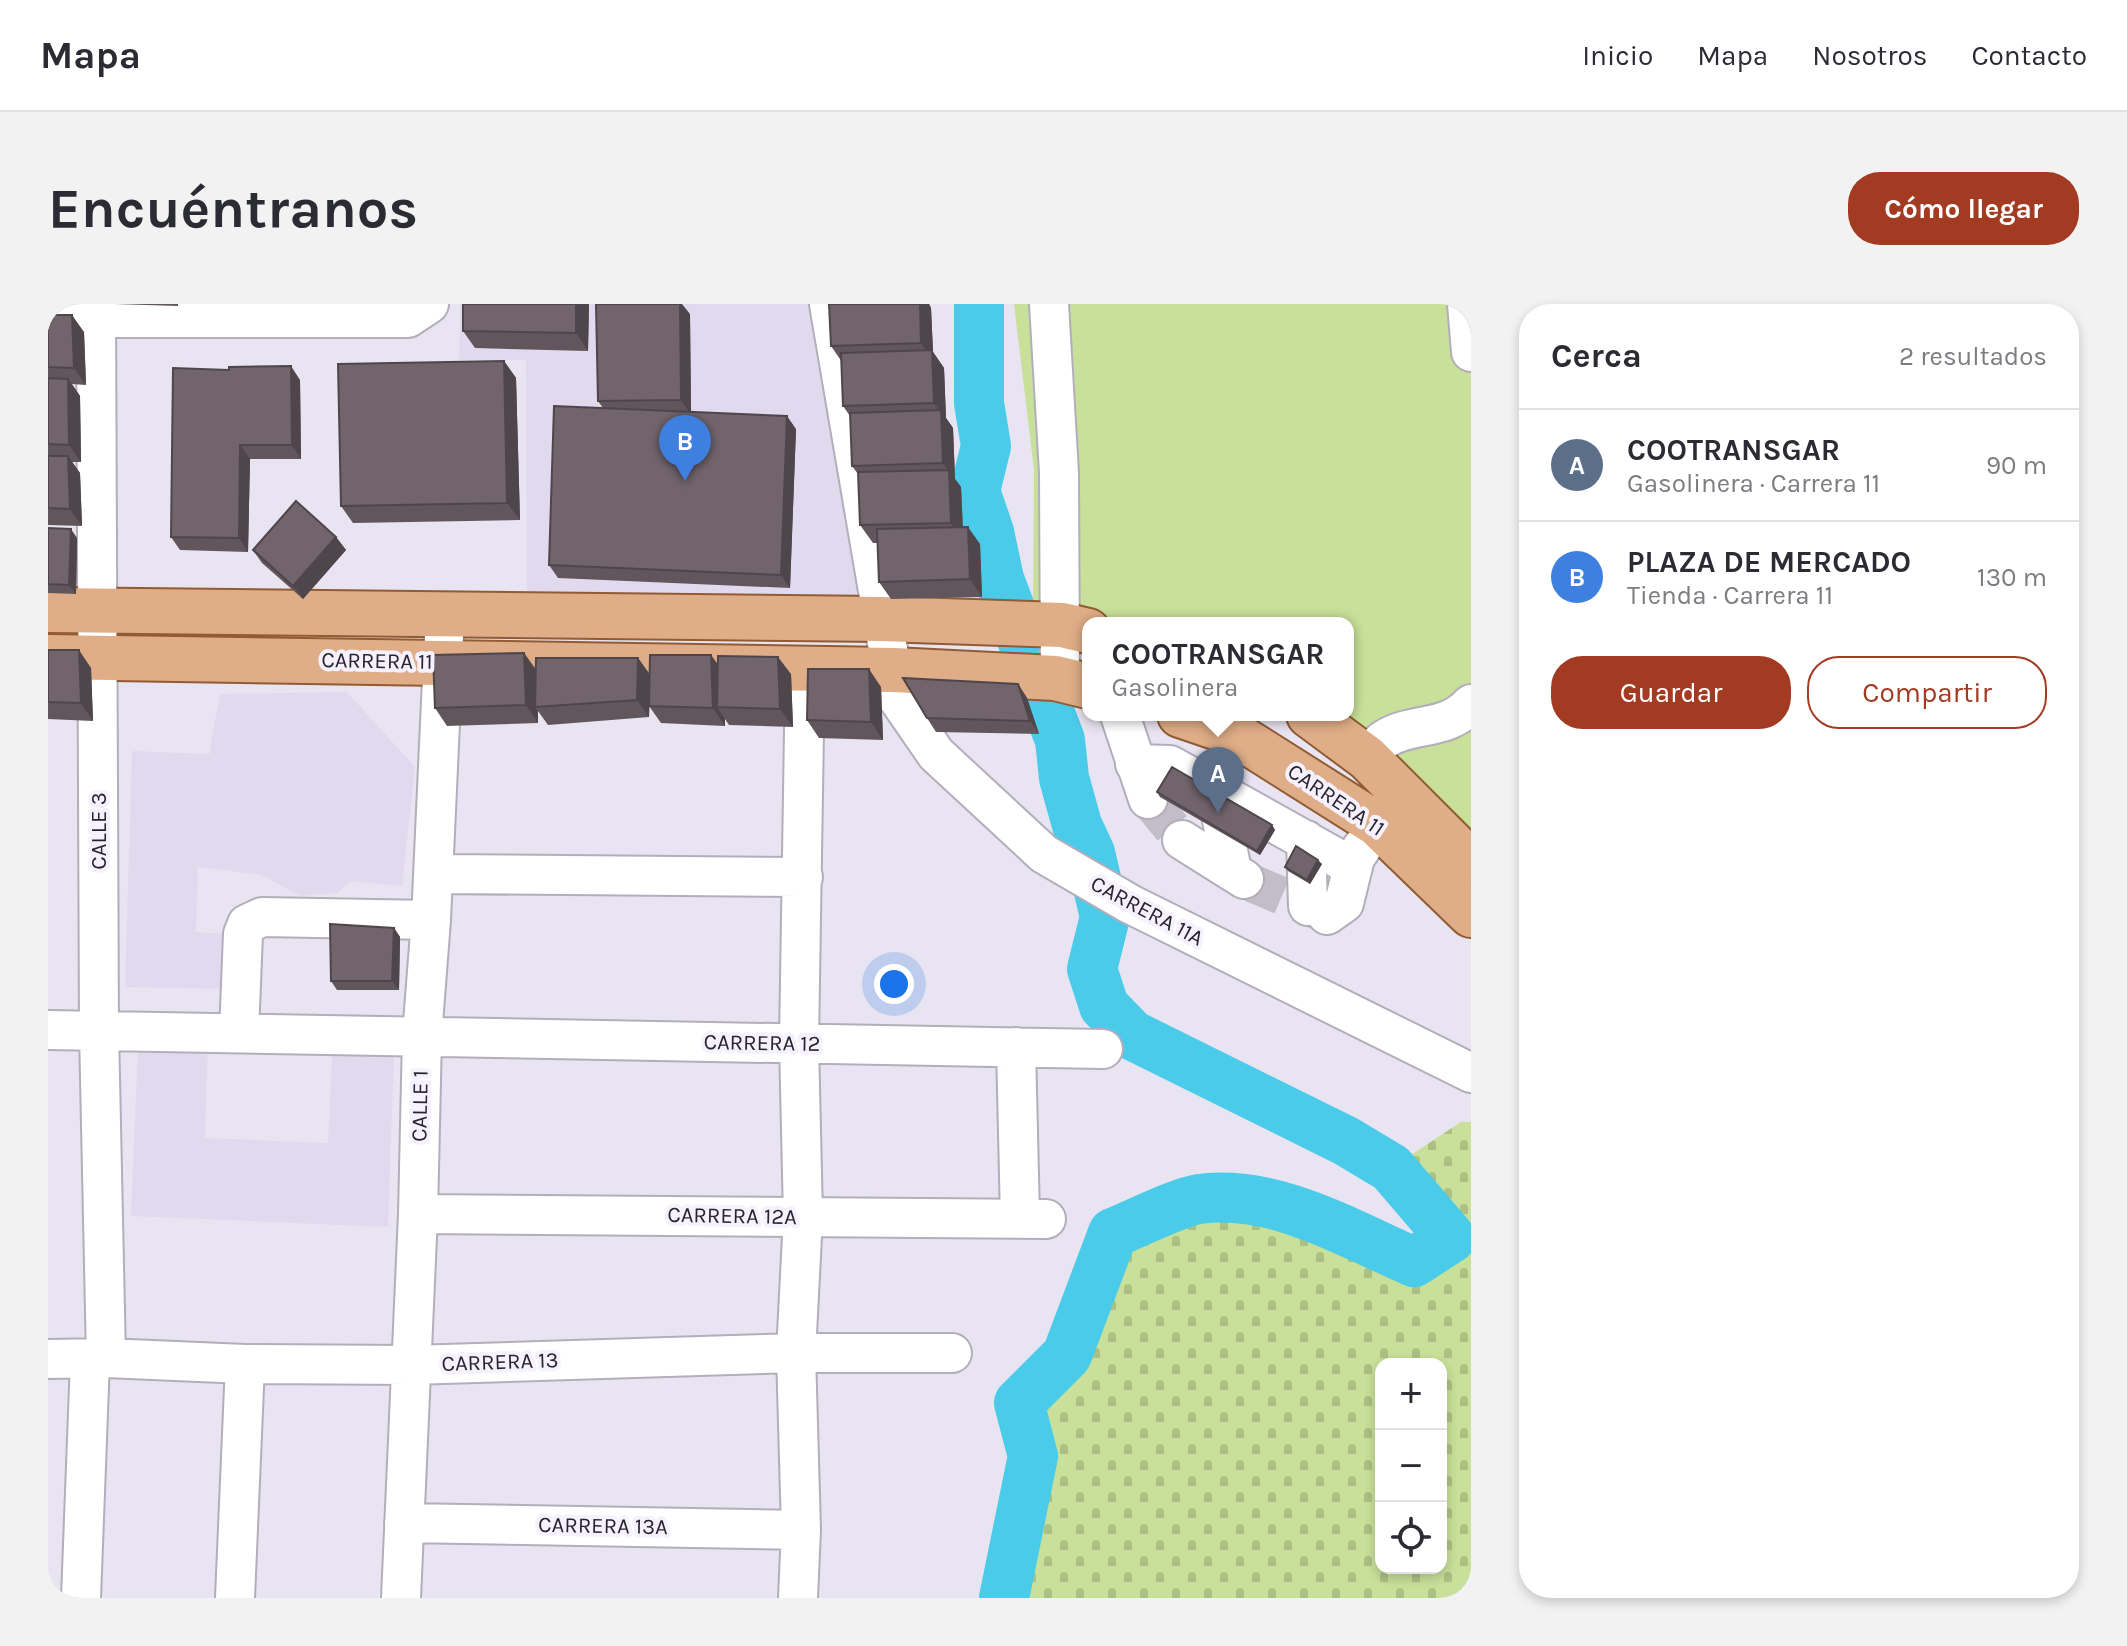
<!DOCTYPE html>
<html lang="es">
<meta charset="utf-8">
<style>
:root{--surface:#fff;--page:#f2f2f3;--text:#2b2b33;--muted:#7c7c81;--line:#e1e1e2;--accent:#a33a22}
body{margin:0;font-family:Karla,sans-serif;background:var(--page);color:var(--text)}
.controls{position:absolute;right:24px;bottom:24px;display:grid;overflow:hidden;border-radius:16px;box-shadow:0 4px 12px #0003}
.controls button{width:72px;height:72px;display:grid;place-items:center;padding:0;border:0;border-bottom:2px solid var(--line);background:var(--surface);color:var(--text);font:40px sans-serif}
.you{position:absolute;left:846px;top:680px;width:28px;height:28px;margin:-20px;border:6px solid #fff;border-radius:50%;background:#1a73e8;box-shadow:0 0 0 12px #1a73e833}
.badge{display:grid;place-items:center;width:52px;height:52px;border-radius:50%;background:var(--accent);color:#fff;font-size:26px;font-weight:700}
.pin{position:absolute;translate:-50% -66px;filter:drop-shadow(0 2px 4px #0008)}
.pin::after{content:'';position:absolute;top:42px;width:28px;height:24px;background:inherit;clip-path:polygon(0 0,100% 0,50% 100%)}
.popup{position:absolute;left:1034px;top:313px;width:272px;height:104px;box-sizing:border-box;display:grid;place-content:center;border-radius:16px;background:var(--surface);filter:drop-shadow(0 2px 6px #0005);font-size:26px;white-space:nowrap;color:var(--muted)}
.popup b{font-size:30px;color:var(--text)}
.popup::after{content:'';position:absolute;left:50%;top:100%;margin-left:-16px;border:16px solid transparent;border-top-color:var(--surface)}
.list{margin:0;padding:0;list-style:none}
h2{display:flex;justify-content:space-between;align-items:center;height:104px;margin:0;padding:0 32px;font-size:34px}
h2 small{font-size:26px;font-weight:400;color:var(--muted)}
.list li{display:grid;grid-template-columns:52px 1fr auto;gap:24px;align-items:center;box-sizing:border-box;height:112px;padding:0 32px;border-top:2px solid var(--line)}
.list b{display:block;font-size:30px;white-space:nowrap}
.list p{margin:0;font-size:26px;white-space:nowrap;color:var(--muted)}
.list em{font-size:26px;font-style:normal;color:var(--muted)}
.actions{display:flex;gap:16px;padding:24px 32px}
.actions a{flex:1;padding:18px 0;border:2px solid var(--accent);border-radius:32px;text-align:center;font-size:28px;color:var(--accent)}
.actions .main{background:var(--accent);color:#fff}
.icon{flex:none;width:44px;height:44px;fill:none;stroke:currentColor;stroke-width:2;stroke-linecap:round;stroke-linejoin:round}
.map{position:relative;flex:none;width:1423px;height:1294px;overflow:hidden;border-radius:32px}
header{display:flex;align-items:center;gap:48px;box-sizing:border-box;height:112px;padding:0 40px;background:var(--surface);border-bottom:2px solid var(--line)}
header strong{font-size:38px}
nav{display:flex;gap:44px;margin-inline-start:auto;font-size:28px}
.intro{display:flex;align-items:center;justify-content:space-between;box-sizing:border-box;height:192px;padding:0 48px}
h1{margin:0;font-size:56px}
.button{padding:20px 36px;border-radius:32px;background:var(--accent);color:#fff;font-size:28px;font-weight:700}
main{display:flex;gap:48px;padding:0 48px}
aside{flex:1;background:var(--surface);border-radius:32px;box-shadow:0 4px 12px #0003}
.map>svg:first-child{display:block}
.built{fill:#e1daef}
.grass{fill:#c8e099}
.cemetery{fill:url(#cemetery-stones);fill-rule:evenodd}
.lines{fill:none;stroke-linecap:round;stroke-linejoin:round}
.river{stroke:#49cbe9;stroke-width:50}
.minor-tunnel{stroke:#c2bec9;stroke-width:38;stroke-dasharray:38 19;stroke-linecap:butt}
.minor-casing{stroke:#b2aeba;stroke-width:42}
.major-casing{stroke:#915b33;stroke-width:48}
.minor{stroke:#fff;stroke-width:38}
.major{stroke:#dfad87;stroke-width:44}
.wall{fill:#61565c}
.shaded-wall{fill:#4f464b}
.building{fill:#71646b;stroke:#4f464b;stroke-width:2}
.labels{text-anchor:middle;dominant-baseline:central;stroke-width:8;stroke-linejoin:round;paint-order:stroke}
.street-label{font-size:22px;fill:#28262b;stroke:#f5f1fe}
</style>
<header>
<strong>Mapa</strong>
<nav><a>Inicio</a><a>Mapa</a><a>Nosotros</a><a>Contacto</a></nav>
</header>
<div class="intro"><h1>Encuéntranos</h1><a class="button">Cómo llegar</a></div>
<main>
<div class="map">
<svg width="1423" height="1294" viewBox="0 0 1423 1294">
<defs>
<pattern id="cemetery-stones" width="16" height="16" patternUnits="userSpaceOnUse" patternTransform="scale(2)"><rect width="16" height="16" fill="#c8e099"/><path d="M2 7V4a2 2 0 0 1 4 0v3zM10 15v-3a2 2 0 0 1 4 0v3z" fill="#acc084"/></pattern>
</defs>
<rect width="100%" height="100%" fill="#e8e4f1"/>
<path class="built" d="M412,0h358l43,302 -334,-4 -1,-242h-67z
M299,388l68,75 -13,119 -52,-5 -12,12 -38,3 -39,-21 -63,-8 -2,65 32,2 4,55 -107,-2 7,-236 77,3 11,-60z
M90,739l70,3 -3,92 123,5 4,-90 62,2 -6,172 -257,-11z"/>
<path class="grass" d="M966,0h445l12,6v552l-163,-147h40v-92h-260l-55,-13 1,-140z"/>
<path class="cemetery" d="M1413,818h10v476h-467l29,-142 -14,-53 48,-48 46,-122c22,-9 66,-31 86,-34 77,-10 147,35 215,63l36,-24 -59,-70zM1333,1060h60v204h-60z"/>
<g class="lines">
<path class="river" d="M931,0v99l7,43 -11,45 14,41 10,47 61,161 4,38 13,47 13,28 15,64 -13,52 12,37 28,29 214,106 45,27 60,70 -37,24c-67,-29 -139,-73 -215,-63 -20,3 -64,25 -86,34l-46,122 -48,48 14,53 -29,142"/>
<path class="minor-tunnel" d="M1100,495l34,41
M1199,577l80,34"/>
<defs>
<path id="minor" d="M48,0l3,727 7,327
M781,0l67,392 40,58 108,100 86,50 341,169
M1001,0l10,169 1,205
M1419,0l4,48
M0,14h360l21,-14
M1072,411l28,84
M1319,454c5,-6 11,-15 18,-19 29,-18 61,-7 86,-35
M1087,460l35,1 183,102
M1168,486l16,81
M1134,536l62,39
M1258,536l2,66
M385,570l370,3
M1279,611l17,-12 11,-45 8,-12
M0,726l1055,19
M191,729l4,-99 4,-10 15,-7 169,3
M968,743l4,171
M370,910l628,5
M0,1055l58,-1 139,6 166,1 385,-12h156
M356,1219l397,7
M33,1294l9,-238
M187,1294l10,-234
M353,1294l17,-384 4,-178 9,-116 14,-306
M750,1294l3,-68 -5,-177 7,-136 -4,-174 6,-375"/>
<path id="major" d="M0,306l834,9 180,6 26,6
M0,353l845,13 162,8 33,8
M1132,411l53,18 144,91 94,91
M1261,411l58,43 104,104"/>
</defs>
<use href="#minor" class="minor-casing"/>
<use href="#major" class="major-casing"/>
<use href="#minor" class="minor"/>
<use href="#major" class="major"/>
</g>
<path class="wall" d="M66,0h64v2z
M541,0l-1,47 -113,-3 -12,-17z
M781,0h100l2,4 2,44 11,16 2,50 7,10 2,51 6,8 2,40 17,17 2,53 -91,2 -12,-17 -1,-39h-5l-13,-18 -2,-51 -6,-8 -2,-50 -7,-10 -1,-44 -11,-16z
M642,10l1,98 105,17 -6,159 -232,-10 -9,-13 54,-157 -5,-7z
M0,11l36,17 2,53 -14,-1 8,12 1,66h-9l8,11 2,53 -34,-1z
M456,57l12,17 4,142 -167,3 -12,-17z
M181,66l71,10 1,79h-51l-2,93 -68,-2 -9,-13z
M0,224l29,10 -1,56 -28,-1z
M288,233l10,13 -43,49 -41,-36 -9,-13z
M0,346l43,18 2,53 -45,-2z
M476,349l12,17 102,-12 12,17 68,-11 73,10 2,53 -64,-2 -4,-6v7l-64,-3 -12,-17v11l-101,8 -10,-14v12l-91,3 -12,-18z
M970,380l9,14 12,36 -103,-2 -9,-14z
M833,383l2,53 -64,-2 -12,-18z
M1109,488l115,33 3,5 -15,25 -100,-58z
M1274,560l-12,20 -22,-13 -3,-4z
M346,624l6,9 -1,53h-62l-6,-9z"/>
<path class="shaded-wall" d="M528,0h13l-1,47 -12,-18z
M632,0h2l8,10 1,100 -10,-14z
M872,0h9l2,4 2,44 11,16 2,50 7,10 2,51 6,8 2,53 -12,-17 -2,-51 -6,-9 -2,-50 -7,-10 -2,-44 -11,-16z
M24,11l12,17 2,53 -12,-17z
M456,57l12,17 4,142 -13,-17z
M243,62l9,14 1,79 -9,-14z
M20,75l12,17 1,66 -12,-17z
M739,112l9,13 -6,159 -9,-13z
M192,141l10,14 -2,93 -9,-14z
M20,152l12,17 2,53 -12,-17z
M920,223l12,17 2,53 -12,-18z
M23,225l6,9 -1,56 -7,-9z
M288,233l10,13 -43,49 -10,-13z
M31,346l12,18 2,53 -12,-18z
M476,349l12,17 -1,37 3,4v12l-12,-18z
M663,351l13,18 -7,34 8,12v7l-12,-18z
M730,353l13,17 2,53 -13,-18z
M590,354l13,18 -2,41 -12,-17z
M821,365l12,18 2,53 -12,-18z
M970,380l9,14 12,36 -9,-13z
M1224,521l3,5 -15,25 -3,-4z
M1270,556l4,4 -12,20 -3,-4z
M346,624l6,9 -1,53 -7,-9z"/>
<path class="building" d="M415,0h113v29l-113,-2z
M548,0h84l1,96 -83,1z
M781,0h91l1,39 -90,3z
M0,11h24l2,53 -26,-1z
M884,46l2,53 -91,3 -2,-53z
M456,57l3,142 -166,3 -3,-142z
M243,62l1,79h-52l-1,93 -68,-1 2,-169 56,2v-3z
M0,74l20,1 1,66 -21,-1z
M506,102l233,10 -6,159 -232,-10z
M893,106l2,53 -91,3 -2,-53z
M0,152h20l2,53 -22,-1z
M901,166l2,53 -91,2 -2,-53z
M248,197l40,36 -43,49 -40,-36z
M920,223l2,52 -91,3 -2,-53z
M0,224l23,1 -2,56 -21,-1z
M0,346h31l2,53 -33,-1z
M476,349l2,52 -91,3 -2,-53z
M602,351h61l2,53 -64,-2z
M670,352l60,1 2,52 -63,-2z
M488,354h102l-1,42 -102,7z
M760,365h61l2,53 -64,-2z
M855,374l115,6 12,37 -103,-3z
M1124,463l100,58 -15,26 -100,-59z
M1248,542l22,14 -11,20 -22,-13z
M282,620l64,4 -2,53h-61z"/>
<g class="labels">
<g class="street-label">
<text transform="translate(329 357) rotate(1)">CARRERA 11</text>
<text transform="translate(1288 496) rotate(34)">CARRERA 11</text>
<text transform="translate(51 527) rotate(-90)">CALLE 3</text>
<text transform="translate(1099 607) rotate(28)">CARRERA 11A</text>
<text transform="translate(714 739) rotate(1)">CARRERA 12</text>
<text transform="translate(372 802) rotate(-89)">CALLE 1</text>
<text transform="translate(684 912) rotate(1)">CARRERA 12A</text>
<text transform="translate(452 1058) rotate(-2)">CARRERA 13</text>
<text transform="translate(555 1222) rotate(1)">CARRERA 13A</text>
</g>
</g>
</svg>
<div class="controls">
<button>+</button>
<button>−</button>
<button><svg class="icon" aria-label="locate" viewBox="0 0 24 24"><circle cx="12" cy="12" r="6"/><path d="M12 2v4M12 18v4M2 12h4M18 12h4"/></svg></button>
</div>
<div class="you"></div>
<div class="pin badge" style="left:1170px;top:509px;background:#5c6f8a">A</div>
<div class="popup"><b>COOTRANSGAR</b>Gasolinera</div>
<div class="pin badge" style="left:637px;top:177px;background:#3f7fe0">B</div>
</div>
<aside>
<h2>Cerca<small>2 resultados</small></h2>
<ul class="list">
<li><span class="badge" style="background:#5c6f8a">A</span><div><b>COOTRANSGAR</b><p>Gasolinera · Carrera 11</p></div><em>90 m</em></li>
<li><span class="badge" style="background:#3f7fe0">B</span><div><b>PLAZA DE MERCADO</b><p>Tienda · Carrera 11</p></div><em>130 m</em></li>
</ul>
<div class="actions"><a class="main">Guardar</a><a>Compartir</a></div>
</aside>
</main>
